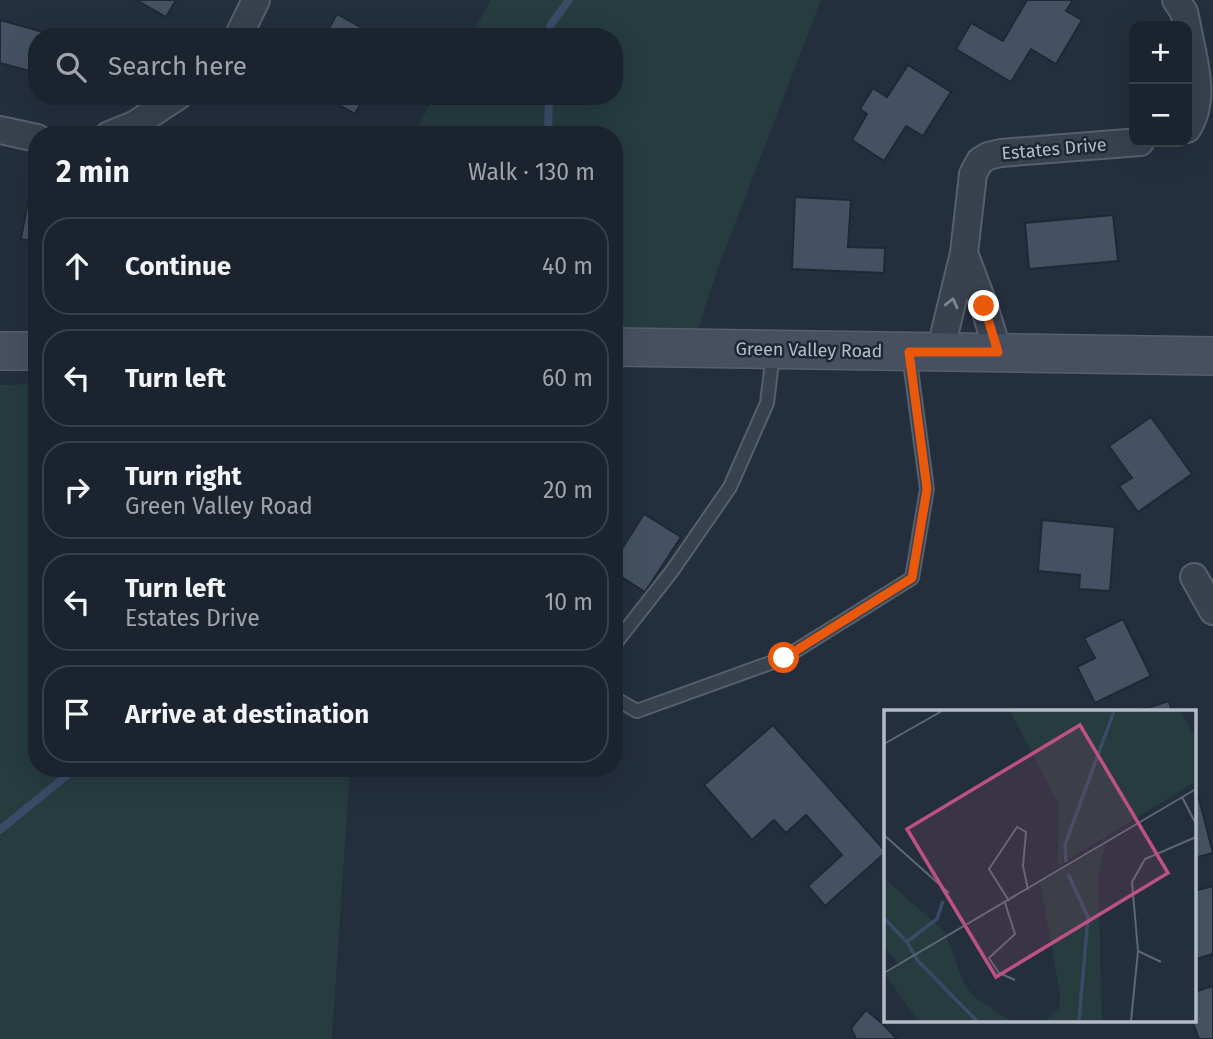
<!DOCTYPE html>
<meta charset="utf-8">
<style>
:root{--surface:#1b232e;--page:#282f3a;--text:#f1f3f6;--muted:#a0a4aa;--line:#39404a}
body{margin:0;font-family:"Fira Sans",sans-serif;background:var(--page);color:var(--text)}
.controls{position:absolute;right:21px;top:21px;display:grid;overflow:hidden;border-radius:14px;box-shadow:0 7px 28px #0002}
.controls button{width:63px;height:63px;display:grid;place-items:center;padding:0;border:0;border-bottom:2px solid var(--line);background:var(--surface);color:var(--text);font:35px sans-serif}
.stop{position:absolute;width:21px;height:21px;margin:-16px;border:5px solid #ea580c;border-radius:50%;background:#fff}
.stop.end{background:#ea580c;border-color:#fff;box-shadow:0 2px 7px #0008}
.list{margin:0;padding:0;list-style:none}
h2{display:flex;justify-content:space-between;align-items:center;height:91px;margin:0;padding:0 28px;font-size:30px}
h2 small{font-size:23px;font-weight:400;color:var(--muted)}
.list li{display:grid;grid-template-columns:46px 1fr auto;gap:21px;align-items:center;box-sizing:border-box;height:98px;margin:0 14px 14px;padding:0 14px;border:2px solid var(--line);border-radius:28px}
.list b{display:block;font-size:26px;white-space:nowrap}
.list p{margin:0;font-size:23px;white-space:nowrap;color:var(--muted)}
.list em{font-size:23px;font-style:normal;color:var(--muted)}
.icon{flex:none;width:38px;height:38px;fill:none;stroke:currentColor;stroke-width:2;stroke-linecap:round;stroke-linejoin:round}
.map{position:relative;flex:none;width:1213px;height:1039px;overflow:hidden}
.search{position:absolute;background:var(--surface);box-shadow:0 7px 28px #0002;left:28px;top:28px;width:595px;height:77px;display:flex;align-items:center;gap:18px;box-sizing:border-box;padding:0 24px;border-radius:28px;color:var(--muted);font-size:26px}
.panel{position:absolute;background:var(--surface);box-shadow:0 7px 28px #0002;left:28px;top:126px;width:595px;height:651px;border-radius:28px}
.map>svg:first-child{display:block}
.green{fill:#263c3f}
.lines{fill:none;stroke-linecap:round;stroke-linejoin:round}
.stream{stroke:#394c67;stroke-width:8}
.building{fill:#455162;stroke:#1f2835;stroke-width:2}
.lane-casing{stroke:#565f6c;stroke-width:16}
.street-casing{stroke:#565f6c;stroke-width:30}
.secondary-casing{stroke:#565f6c;stroke-width:40}
.lane{stroke:#38414e;stroke-width:12}
.street{stroke:#38414e;stroke-width:26}
.secondary{stroke:#465061;stroke-width:37}
.oneway{stroke:#7c8592}
.route{stroke:#ea580c;stroke-width:9}
.labels{text-anchor:middle;dominant-baseline:central;stroke-width:5;stroke-linejoin:round;paint-order:stroke}
.street-label{font-size:18px;fill:#b4bcc9;stroke:#1d2633}
.inset-river{fill:none;stroke:#394c67;stroke-width:3.5}
.inset-road{fill:none;stroke:#5e6776;stroke-width:2}
.view{fill:#bd5182;fill-opacity:0.15;stroke:#bd5182;stroke-width:3.5}
.inset-edge{fill:none;stroke:#b4bcc9;stroke-width:3.5}
</style>
<div class="map">
<svg width="1213" height="1039" viewBox="0 0 1213 1039">
<rect width="100%" height="100%" fill="#242f3e"/>
<path class="green" d="M491,0h330l-103,268 -26,80h-78v-213h-201l22,-39h179v-59h-144z
M37,384v384h313l-18,271h-332v-654z"/>
<g class="lines">
<path class="stream" d="M550,37v-11l19,-26
M548,135l1,-39
M0,830l76,-62"/>
</g>
<path class="building" d="M136,0h40l-10,17z
M1027,0h46l-7,11 16,9 -26,44 -25,-15 -20,33 -55,-33 15,-26 32,18z
M337,14l41,23h-54z
M0,20l61,17h-24v36l-37,-10z
M908,65l43,27 -28,44 -17,-10 -22,35 -32,-21 15,-26 -7,-5 13,-21 14,9z
M324,96h41l-10,18z
M795,197l56,3 -3,47 37,1 -1,25 -92,-4z
M28,201l9,1v40l-16,-3z
M1113,215l5,46 -89,8 -4,-46z
M1151,417l41,57 -54,38 -19,-26 13,-8 -23,-32z
M644,514l37,23 -36,55 -31,-20v-11z
M1042,520l73,7 -5,64 -31,-2 1,-14 -42,-4z
M1123,619l28,57 -56,27 -18,-36 18,-9 -11,-20z
M1169,701l3,11h-38z
M773,725l113,127 -61,54 -17,-20 34,-31 -36,-40 -20,18 -12,-13 -22,20 -48,-55z
M1199,799l14,54 -19,5v-58z
M1213,886v68l-17,5 -2,-68z
M1213,986v53h-14l-7,-19 2,-28z
M866,1010l17,14 14,15h-41l-5,-11z"/>
<g class="lines">
<defs>
<path id="lane" d="M614,645l58,-74 58,-84 37,-84 6,-49
M614,698l23,13 147,-53 128,-80 15,-89 -18,-135"/>
<path id="street" d="M1176,0l8,12 3,14
M1187,26c6,33 20,73 0,103
M238,37l18,-37
M0,130l37,8
M109,135l25,-10 44,-29
M964,253l20,53 14,46
M940,352l24,-99 9,-79 7,-13 8,-5 13,-3 139,-11
M1194,577l19,34"/>
<path id="secondary" d="M614,347l599,9
M0,351h37"/>
</defs>
<use href="#lane" class="lane-casing"/>
<use href="#street" class="street-casing"/>
<use href="#secondary" class="secondary-casing"/>
<use href="#lane" class="lane"/>
<use href="#street" class="street"/>
<use href="#secondary" class="secondary"/>
</g>
<defs><path id="oneway-chevron" d="M-2-3.5L2.5 0L-2 3.5" fill="none" stroke-width="1.6" stroke-linecap="round" stroke-linejoin="round" transform="scale(1.75)"/></defs>
<use class="oneway" href="#oneway-chevron" transform="translate(952 303) rotate(-76)"/>
<g class="lines">
<path class="route" d="M784,658l128,-80 15,-89 -18,-137h89l-14,-46"/>
</g>
<g class="labels">
<g class="street-label">
<text transform="translate(1054 149) rotate(-5)">Estates Drive</text>
<text transform="translate(809 350) rotate(1)">Green Valley Road</text>
</g>
</g>
<g transform="translate(884 710)">
<rect width="312" height="312" fill="#242f3e"/>
<path d="M126,1h170l15,26v45l-137,84v-63zM222,134l-8,33 4,144h-57l14,-13 1,-14 -20,-111zM0,168l61,54 19,52 11,14 36,23h-92l-34,-46 14,-11 -15,-17z" fill="#263c3f"/>
<path class="inset-river" d="M182,152l-1,-17 49,-134M184,164l20,43 -9,104M0,208l23,24 11,19 59,60M24,231l29,-22 6,-18"/>
<path class="inset-road" d="M0,34l58,-33M298,87l14,27M0,125l65,58M125,191l-20,-32 28,-42 9,5 -3,34 5,24M121,193l10,31 -26,24 10,15 16,7M254,241l23,11M0,263l312,-184M247,311l7,-70 -6,-69 13,-23 51,-22"/>
<path class="view" d="M196,15l88,148 -172,104 -89,-148z"/>
<rect width="312" height="312" class="inset-edge"/>
</g>
</svg>
<div class="controls">
<button>+</button>
<button>−</button>
</div>
<div class="stop" style="left:784px;top:658px"></div>
<div class="stop end" style="left:984px;top:306px"></div>
<div class="search"><svg class="icon" aria-label="search" viewBox="0 0 24 24"><circle cx="10" cy="10" r="6"/><path d="M15 15l6 6"/></svg>Search here</div>
<section class="panel">
<h2>2 min<small>Walk · 130 m</small></h2>
<ul class="list">
<li><svg class="icon" aria-label="ahead" viewBox="0 0 24 24"><path d="M12 20V5M6 11l6-6 6 6"/></svg><div><b>Continue</b></div><em>40 m</em></li>
<li><svg class="icon" aria-label="left" viewBox="0 0 24 24"><path d="M17 20v-9H6M10 6l-5 5 5 5"/></svg><div><b>Turn left</b></div><em>60 m</em></li>
<li><svg class="icon" aria-label="right" viewBox="0 0 24 24"><path d="M7 20v-9h11M14 6l5 5-5 5"/></svg><div><b>Turn right</b><p>Green Valley Road</p></div><em>20 m</em></li>
<li><svg class="icon" aria-label="left" viewBox="0 0 24 24"><path d="M17 20v-9H6M10 6l-5 5 5 5"/></svg><div><b>Turn left</b><p>Estates Drive</p></div><em>10 m</em></li>
<li><svg class="icon" aria-label="arrive" viewBox="0 0 24 24"><path d="M6 21V4h12l-3 4 3 4H6"/></svg><div><b>Arrive at destination</b></div></li>
</ul>
</section>
</div>
